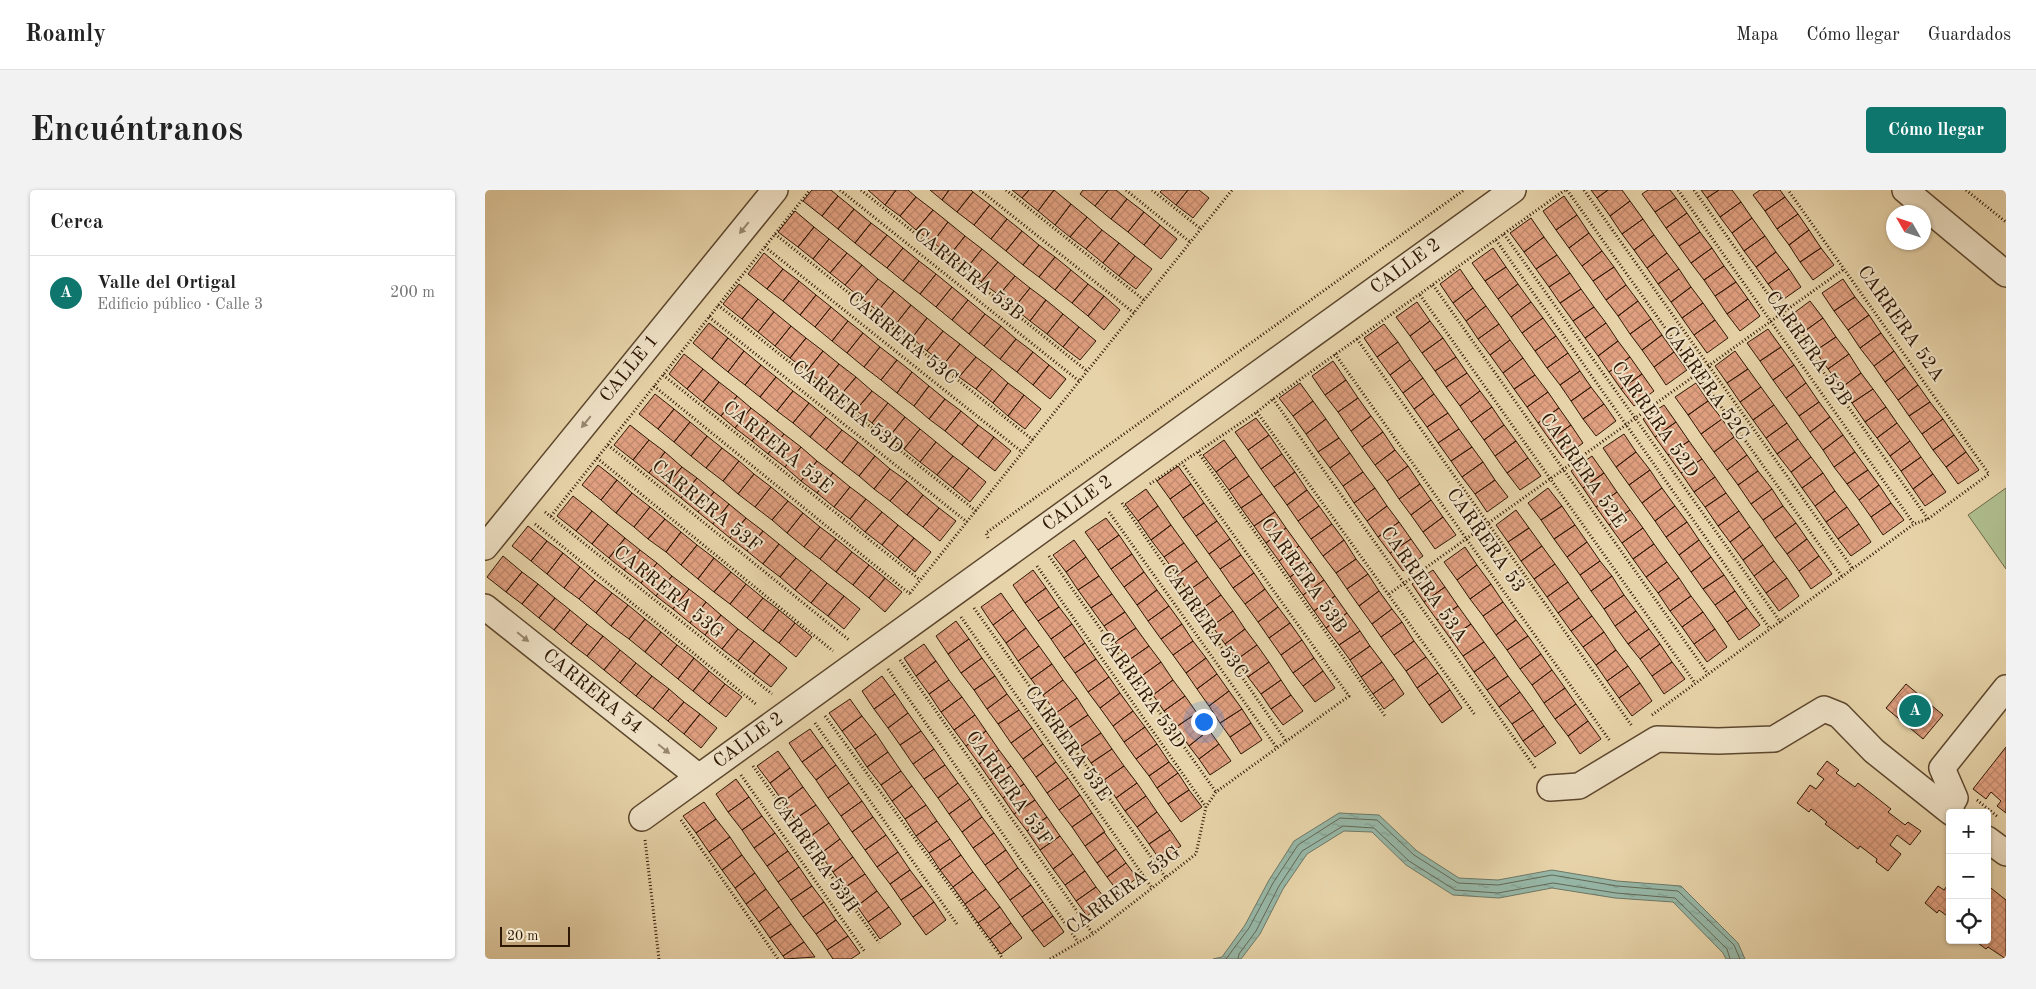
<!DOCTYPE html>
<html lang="es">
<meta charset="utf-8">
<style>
:root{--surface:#fff;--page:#f2f2f2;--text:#222;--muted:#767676;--line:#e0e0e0;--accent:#0f766e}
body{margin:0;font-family:"Old Standard TT",serif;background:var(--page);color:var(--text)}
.controls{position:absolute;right:15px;bottom:15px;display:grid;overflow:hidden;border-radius:5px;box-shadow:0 1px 4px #0004}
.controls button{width:45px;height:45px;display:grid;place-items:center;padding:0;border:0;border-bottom:1px solid var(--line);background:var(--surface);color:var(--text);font:25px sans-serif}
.compass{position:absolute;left:1401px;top:15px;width:45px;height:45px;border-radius:50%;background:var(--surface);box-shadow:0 1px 4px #0004;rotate:309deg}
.scale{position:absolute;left:15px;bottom:12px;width:70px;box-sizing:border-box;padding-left:5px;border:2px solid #2e1704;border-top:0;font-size:14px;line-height:18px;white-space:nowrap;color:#2e1704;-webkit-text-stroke:4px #efe2c7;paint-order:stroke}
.you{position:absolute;left:718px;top:531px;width:18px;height:18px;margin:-12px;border:4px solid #fff;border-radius:50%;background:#1a73e8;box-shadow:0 0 0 8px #1a73e833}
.badge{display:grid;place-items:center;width:32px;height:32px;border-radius:50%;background:var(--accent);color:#fff;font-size:16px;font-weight:700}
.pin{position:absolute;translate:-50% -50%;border:2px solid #fff;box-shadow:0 1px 5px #0006}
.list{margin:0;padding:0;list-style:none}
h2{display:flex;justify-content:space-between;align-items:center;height:65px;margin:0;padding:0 20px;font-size:21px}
h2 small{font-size:16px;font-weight:400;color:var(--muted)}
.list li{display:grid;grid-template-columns:32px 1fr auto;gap:15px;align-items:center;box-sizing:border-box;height:75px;padding:0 20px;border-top:1px solid var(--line)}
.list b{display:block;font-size:19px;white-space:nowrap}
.list p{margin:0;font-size:16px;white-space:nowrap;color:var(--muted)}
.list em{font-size:16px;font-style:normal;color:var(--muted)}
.icon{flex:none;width:28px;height:28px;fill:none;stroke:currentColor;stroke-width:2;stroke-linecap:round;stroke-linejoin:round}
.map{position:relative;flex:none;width:1521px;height:769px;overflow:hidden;border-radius:5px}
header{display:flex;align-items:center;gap:30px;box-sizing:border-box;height:70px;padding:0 25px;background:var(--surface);border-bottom:1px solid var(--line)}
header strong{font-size:24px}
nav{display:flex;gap:28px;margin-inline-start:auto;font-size:18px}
.intro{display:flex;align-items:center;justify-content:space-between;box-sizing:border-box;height:120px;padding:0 30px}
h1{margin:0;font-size:35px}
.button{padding:12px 22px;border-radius:5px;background:var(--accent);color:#fff;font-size:18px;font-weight:700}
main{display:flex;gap:30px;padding:0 30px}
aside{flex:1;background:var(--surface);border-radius:5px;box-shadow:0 1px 4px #0004}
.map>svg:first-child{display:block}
.grass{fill:#afbe8e;stroke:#6e6a49}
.water{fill:url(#water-ripples);stroke:#6d7866}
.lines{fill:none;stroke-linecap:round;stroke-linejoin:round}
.shore{stroke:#626856;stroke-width:1}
.building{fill:url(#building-cross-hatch);stroke:#2e1704}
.street-casing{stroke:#5c462d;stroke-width:28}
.path{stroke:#2e1704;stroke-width:3;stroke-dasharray:1 2.5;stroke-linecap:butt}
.street{stroke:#efe2c7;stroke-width:25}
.oneway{fill:#98876f}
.labels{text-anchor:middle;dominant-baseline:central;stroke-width:4;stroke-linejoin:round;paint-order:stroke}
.street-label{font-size:19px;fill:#2e1704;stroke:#efe2c7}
</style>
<header>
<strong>Roamly</strong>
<nav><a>Mapa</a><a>Cómo llegar</a><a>Guardados</a></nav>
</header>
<div class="intro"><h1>Encuéntranos</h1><a class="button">Cómo llegar</a></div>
<main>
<aside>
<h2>Cerca<small></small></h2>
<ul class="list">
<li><span class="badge">A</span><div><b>Valle del Ortigal</b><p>Edificio público · Calle 3</p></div><em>200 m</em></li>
</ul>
</aside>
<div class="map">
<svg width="1521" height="769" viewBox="0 0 1521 769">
<defs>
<pattern id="water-ripples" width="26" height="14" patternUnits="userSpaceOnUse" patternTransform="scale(1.25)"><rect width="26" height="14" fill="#97b8a8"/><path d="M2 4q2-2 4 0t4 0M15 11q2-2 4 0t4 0" fill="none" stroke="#829d8f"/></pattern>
<pattern id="building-cross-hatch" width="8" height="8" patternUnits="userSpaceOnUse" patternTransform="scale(1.25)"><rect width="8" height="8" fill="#e1a080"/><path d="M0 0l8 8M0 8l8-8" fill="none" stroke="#c1896d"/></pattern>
</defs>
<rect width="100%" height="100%" fill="#e7d3a9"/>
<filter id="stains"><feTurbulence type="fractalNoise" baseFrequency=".004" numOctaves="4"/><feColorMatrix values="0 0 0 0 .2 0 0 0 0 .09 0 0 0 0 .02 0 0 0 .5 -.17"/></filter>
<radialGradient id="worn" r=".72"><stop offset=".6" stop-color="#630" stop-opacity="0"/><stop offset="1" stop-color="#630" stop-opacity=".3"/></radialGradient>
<path class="grass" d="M1521,298v81l-38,-54z"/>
<path class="water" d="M854,623l40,2 38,36 42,27 39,2 54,-10 65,11 64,5 57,57 7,16h-19l-3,-6 -50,-51 -58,-4 -63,-10 -53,10 -46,-3 -47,-30 -34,-33 -28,-1 -37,23 -24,35 -23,45 -19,25h-28l9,-2 23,-32 24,-45 25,-39z"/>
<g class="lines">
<path class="shore" d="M741,769l23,-31 24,-45 25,-38 42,-27 37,2 37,35 44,28 40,2 54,-10 65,11 61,5 56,54 6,14
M753,769l1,-5 17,-23 23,-45 23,-35 41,-25 31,2 35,33 46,29 43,3 55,-10 63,10 59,5 52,51 3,10"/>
</g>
<path class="building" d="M327,0h19l7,6 -16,20 -19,-15z
M383,0h28l-11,15z
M411,0h12l8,7 -16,19 -15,-11z
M445,0h19l-7,10z
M464,0h22l2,2 -16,20 -15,-12z
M527,0h17l-7,8z
M544,0h25l-16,21 -16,-13z
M569,0l17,14 -16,21 -17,-14z
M598,0h25l-13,16 -15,-12z
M623,0h8l11,9 -16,20 -16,-13z
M677,0h26l-12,15 -16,-13z
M703,0h11l10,8 -16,20 -17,-13z
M1106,0h17l-11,8z
M1123,0h14l8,11 -20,15 -13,-18z
M1163,0h22l6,8 -21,14 -13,-18z
M1216,0h18l-12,8z
M1234,0h13l9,12 -21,15 -13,-19z
M1275,0h20l5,7 -20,14 -12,-16z
M488,2l17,13 -16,20 -17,-13z
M353,6l16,13 -16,20 -16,-13z
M1079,6l13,19 -21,15 -13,-19z
M431,7l17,13 -17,20 -16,-14z
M1300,7l13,17 -21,15 -12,-18z
M1191,8l11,15 -21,15 -11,-16z
M642,9l17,13 -16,20 -17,-13z
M1145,11l13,18 -21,15 -12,-18z
M1256,12l11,16 -20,15 -12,-16z
M586,14l16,13 -17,20 -15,-12z
M505,15l17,14 -16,20 -17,-14z
M369,19l17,14 -16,20 -17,-14z
M448,20l15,12 -15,20 -17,-12z
M310,21l19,16 -16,20 -20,-15z
M659,22l16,13 -16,20 -16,-13z
M1202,23l13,19 -21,14 -13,-18z
M1313,24l11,16 -20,15 -12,-16z
M1092,25l12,18 -20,15 -13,-18z
M602,27l15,13 -16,19 -16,-12z
M1046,28l13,19 -20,15 -14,-19z
M1267,28l13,18 -21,15 -12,-18z
M522,29l15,12 -16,20 -15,-12z
M1158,29l11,16 -20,15 -12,-16z
M463,32l17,14 -16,20 -16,-14z
M386,33l16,12 -17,20 -15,-12z
M675,35l17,14 -16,20 -17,-14z
M329,37l15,12 -16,20 -15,-12z
M617,40l17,13 -16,20 -17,-14z
M1324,40l12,18 -21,14 -11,-17z
M537,41l17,14 -16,20 -17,-14z
M1215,42l12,16 -21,15 -12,-17z
M1104,43l13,18 -20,15 -13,-18z
M402,45l16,13 -16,20 -17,-13z
M1169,45l13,18 -20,15 -13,-18z
M480,46l17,13 -16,20 -17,-13z
M1280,46l11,16 -20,15 -12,-16z
M1059,47l13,18 -21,14 -12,-17z
M344,49l18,14 -17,20 -17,-14z
M634,53l16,13 -16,20 -16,-13z
M554,55l16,12 -16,20 -16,-12z
M418,58l16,13 -16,20 -16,-13z
M1008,58l13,19 -21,14 -13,-18z
M1227,58l12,18 -20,14 -13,-17z
M1336,58l13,17 -21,15 -13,-18z
M497,59l16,13 -17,20 -15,-13z
M1117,61l12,16 -21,14 -11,-15z
M1291,62l13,17 -21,15 -12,-17z
M279,63l19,16 -16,20 -19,-15z
M362,63l15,12 -17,20 -15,-12z
M1182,63l12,16 -21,15 -11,-16z
M1072,65l13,18 -21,14 -13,-18z
M650,66l17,13 -16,20 -17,-13z
M570,67l16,13 -16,20 -16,-13z
M434,71l17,13 -16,20 -17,-13z
M513,72l17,14 -16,19 -18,-13z
M377,75l16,14 -16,20 -17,-14z
M1239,76l12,16 -21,14 -11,-16z
M1021,77l12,17 -20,15 -13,-18z
M1129,77l12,18 -20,15 -13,-19z
M298,79l16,12 -16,20 -16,-12z
M975,79l13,19 -20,15 -13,-19z
M1194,79l12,18 -20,15 -13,-18z
M1304,79l12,18 -20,14 -13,-17z
M586,80l17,14 -16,19 -17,-13z
M1085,83l11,16 -21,14 -11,-16z
M451,84l16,13 -16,20 -16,-13z
M530,86l15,12 -16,20 -15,-13z
M393,89l16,12 -16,20 -16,-12z
M1358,89l12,18 -21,14 -12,-18z
M314,91l17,14 -16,20 -17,-14z
M1251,92l12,17 -21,15 -12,-18z
M254,94l19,15 -16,20 -19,-15z
M603,94l16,12 -16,20 -16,-13z
M1033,94l13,18 -20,15 -13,-18z
M1141,95l12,16 -20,15 -12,-16z
M467,97l16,13 -16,20 -16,-13z
M1206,97l12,16 -21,15 -11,-16z
M545,98l16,12 -16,21 -16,-13z
M988,98l13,18 -20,15 -13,-18z
M1096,99l13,18 -21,14 -13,-18z
M409,101l17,14 -16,20 -17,-14z
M331,105l15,12 -16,20 -15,-12z
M619,106l16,14 -16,20 -16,-14z
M1370,107l14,18 -21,15 -14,-19z
M273,109l16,13 -16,20 -16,-13z
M1263,109l12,17 -20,15 -13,-17z
M483,110l17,14 -16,20 -17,-14z
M561,110l17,14 -16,20 -17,-13z
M1153,111l13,18 -21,15 -12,-18z
M1325,111l13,17 -21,15 -12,-17z
M932,112l13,19 -20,15 -14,-19z
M1046,112l12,16 -21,15 -11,-16z
M1218,113l12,17 -21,15 -12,-17z
M426,115l16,13 -15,20 -17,-13z
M1001,116l13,18 -21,15 -12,-18z
M346,117l17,14 -16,20 -17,-14z
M1109,117l12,16 -21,15 -12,-17z
M289,122l17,14 -16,20 -17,-14z
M500,124l16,12 -17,20 -15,-12z
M578,124l16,13 -16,20 -16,-13z
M1384,125l12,18 -21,15 -12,-18z
M442,128l16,13 -16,20 -15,-13z
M1058,128l13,18 -21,15 -13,-18z
M1338,128l13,19 -21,14 -13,-18z
M1166,129l11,16 -20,15 -12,-16z
M1230,130l13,18 -21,15 -13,-18z
M363,131l15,12 -16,20 -15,-12z
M945,131l13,17 -21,15 -12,-17z
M224,133l19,15 -16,21 -19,-16z
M1121,133l12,18 -20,15 -13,-18z
M899,134l14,18 -21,15 -13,-19z
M1014,134l11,16 -20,15 -12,-16z
M306,136l15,12 -16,20 -15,-12z
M516,136l15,13 -16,20 -16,-13z
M594,137l17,14 -16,19 -17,-13z
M1283,139l13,18 -21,14 -13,-18z
M458,141l17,13 -16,20 -17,-13z
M378,143l17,14 -16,20 -17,-14z
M1396,143l13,18 -20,15 -14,-18z
M1177,145l12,17 -20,15 -12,-17z
M1071,146l12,17 -21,15 -12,-17z
M1351,147l13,17 -21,15 -13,-18z
M243,148l16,13 -16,21 -16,-13z
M321,148l17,13 -16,20 -17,-13z
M958,148l13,19 -21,14 -13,-18z
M531,149l17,13 -16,20 -17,-13z
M1025,150l13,18 -20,15 -13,-18z
M1133,151l12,16 -21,15 -11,-16z
M913,152l12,18 -20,15 -13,-18z
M475,154l16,13 -17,20 -15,-13z
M395,157l17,13 -16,20 -17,-13z
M1296,157l13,18 -21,15 -13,-19z
M259,161l17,14 -16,20 -17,-13z
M338,161l16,13 -16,20 -16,-13z
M1250,161l13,18 -21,14 -12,-17z
M1409,161l11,16 -20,15 -11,-16z
M548,162l16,13 -16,20 -16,-13z
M1189,162l13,18 -21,15 -12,-18z
M1083,163l12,18 -20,14 -13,-17z
M199,164l19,15 -16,20 -18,-15z
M1364,164l12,19 -20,15 -13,-19z
M491,167l16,12 -16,20 -17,-12z
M971,167l11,16 -21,14 -11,-16z
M1145,167l12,17 -21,15 -12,-17z
M1038,168l12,17 -21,14 -11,-16z
M412,170l15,12 -15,21 -16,-13z
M925,170l13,18 -20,15 -13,-18z
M848,171l13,19 -21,15 -13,-19z
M354,174l17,13 -17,20 -16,-13z
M276,175l15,12 -16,20 -15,-12z
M564,175l17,14 -16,20 -17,-14z
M1309,175l12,18 -20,15 -13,-18z
M1420,177l13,18 -20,15 -13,-18z
M218,179l16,13 -16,20 -16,-13z
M507,179l16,14 -15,20 -17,-14z
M1263,179l13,18 -21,15 -13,-19z
M1095,181l11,16 -20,14 -11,-16z
M427,182l17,14 -15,20 -17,-13z
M982,183l13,18 -20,15 -14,-19z
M1376,183l12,16 -21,14 -11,-15z
M1157,184l12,17 -20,15 -13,-17z
M1050,185l13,17 -21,15 -13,-18z
M291,187l17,14 -16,20 -17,-14z
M371,187l16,14 -16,19 -17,-13z
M938,188l11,16 -20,15 -11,-16z
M861,190l12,18 -20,14 -13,-17z
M234,192l18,14 -16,20 -18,-14z
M523,193l16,12 -16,21 -15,-13z
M815,193l13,18 -20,15 -14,-18z
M1211,193l12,18 -20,14 -13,-18z
M1321,193l13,19 -20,14 -13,-18z
M1433,195l12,17 -21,14 -11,-16z
M444,196l16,13 -16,20 -15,-13z
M1106,197l13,17 -21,15 -12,-18z
M1276,197l13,18 -21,15 -13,-18z
M1388,199l13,18 -21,15 -13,-19z
M308,201l16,12 -16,20 -16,-12z
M387,201l16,12 -16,20 -16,-13z
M995,201l12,16 -21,15 -11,-16z
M1063,202l11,16 -21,15 -11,-16z
M170,204l19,15 -16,20 -19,-15z
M949,204l14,19 -21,14 -13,-18z
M539,205l17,14 -16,20 -17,-13z
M252,206l14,12 -16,20 -14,-12z
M873,208l13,18 -20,15 -13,-19z
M460,209l16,12 -16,20 -16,-12z
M828,211l13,18 -20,15 -13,-18z
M1223,211l14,18 -21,15 -13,-19z
M1334,212l11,15 -20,15 -11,-16z
M1445,212l13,17 -21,15 -13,-18z
M324,213l17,14 -16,20 -17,-14z
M403,213l17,14 -16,20 -17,-14z
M1119,214l12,17 -20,15 -13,-17z
M1179,215l12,17 -21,15 -12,-18z
M1289,215l13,18 -21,15 -13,-18z
M1007,217l12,18 -20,15 -13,-18z
M1401,217l11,16 -20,15 -12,-16z
M266,218l17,13 -16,20 -17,-13z
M1074,218l12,17 -21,15 -12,-17z
M189,219l16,13 -16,20 -16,-13z
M476,221l17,14 -16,20 -17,-14z
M963,223l11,16 -21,14 -11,-16z
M886,226l12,16 -21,15 -11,-16z
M341,227l16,13 -16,20 -16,-13z
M420,227l15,12 -16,20 -15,-12z
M1345,227l13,18 -20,15 -13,-18z
M771,228l13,17 -21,15 -13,-18z
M841,229l13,19 -21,14 -12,-18z
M1237,229l12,18 -20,15 -13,-18z
M1458,229l11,16 -21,15 -11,-16z
M283,231l16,13 -16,20 -16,-13z
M205,232l17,14 -16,20 -17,-14z
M1191,232l13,19 -21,14 -13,-18z
M1302,233l11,16 -21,15 -11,-16z
M1412,233l13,18 -20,15 -13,-18z
M145,235l19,15 -16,20 -19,-15z
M493,235l16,12 -16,21 -16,-13z
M1019,235l12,16 -21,15 -11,-16z
M1086,235l12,18 -20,15 -13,-18z
M435,239l16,13 -16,20 -16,-13z
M974,239l13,18 -21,14 -13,-18z
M357,240l16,12 -16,21 -16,-13z
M898,242l12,18 -20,15 -13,-18z
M299,244l17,13 -16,20 -17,-13z
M1139,244l12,18 -20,15 -13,-19z
M784,245l13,19 -21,15 -13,-19z
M1358,245l12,17 -21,15 -11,-17z
M1469,245l12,17 -20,15 -13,-17z
M222,246l15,12 -16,20 -15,-12z
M509,247l17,14 -16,20 -17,-13z
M1249,247l13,18 -20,15 -13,-18z
M854,248l11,15 -20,15 -12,-16z
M1313,249l13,18 -20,15 -14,-18z
M164,250l16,12 -16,21 -16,-13z
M739,250l12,17 -20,15 -13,-17z
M1031,251l12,17 -21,15 -12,-17z
M1204,251l13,18 -21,14 -13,-18z
M1425,251l11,16 -20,14 -11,-15z
M373,252l17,14 -16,20 -17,-13z
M451,252l17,14 -16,19 -17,-13z
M316,257l16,14 -16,20 -16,-14z
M987,257l11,15 -21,15 -11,-16z
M237,258l17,13 -16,20 -17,-13z
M910,260l13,16 -21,15 -12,-16z
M180,262l17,15 -16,19 -17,-13z
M1151,262l14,18 -21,15 -13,-18z
M1370,262l13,18 -21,14 -13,-17z
M1481,262l13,18 -21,14 -12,-17z
M865,263l13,19 -20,14 -13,-18z
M797,264l13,18 -21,15 -13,-18z
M1262,265l11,16 -20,14 -11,-15z
M390,266l15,13 -16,20 -15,-13z
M468,266l16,12 -16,20 -16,-13z
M1107,266l12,17 -21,15 -12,-17z
M751,267l13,19 -20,14 -13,-18z
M1326,267l12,16 -21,15 -11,-16z
M1436,267l12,17 -20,15 -12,-18z
M1043,268l13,18 -21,14 -13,-17z
M1217,269l13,18 -21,15 -13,-19z
M254,271l15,13 -16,20 -15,-13z
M332,271l16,12 -16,20 -16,-12z
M998,272l12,18 -20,14 -13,-17z
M113,275l19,15 -16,20 -19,-15z
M693,276l13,18 -21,15 -13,-18z
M923,276l12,18 -21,15 -12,-18z
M197,277l15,11 -16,20 -15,-12z
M484,278l17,14 -16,20 -17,-14z
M405,279l17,12 -17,20 -16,-12z
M1165,280l12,18 -20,15 -13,-18z
M1383,280l11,15 -20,15 -12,-16z
M1273,281l14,18 -21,15 -13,-19z
M810,282l12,18 -20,15 -13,-18z
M878,282l12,16 -21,15 -11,-17z
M348,283l17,14 -16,20 -17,-14z
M1119,283l13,19 -21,15 -13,-19z
M1338,283l12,18 -20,15 -13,-18z
M269,284l17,13 -16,20 -17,-13z
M1448,284l13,18 -21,14 -12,-17z
M764,286l13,18 -21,14 -12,-18z
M1230,287l11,16 -21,14 -11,-15z
M212,288l17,14 -16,20 -17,-14z
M132,290l15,13 -16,20 -15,-13z
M1010,290l13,17 -21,15 -12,-18z
M422,291l16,14 -16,20 -17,-14z
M706,294l13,19 -21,15 -13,-19z
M935,294l11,16 -20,15 -12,-16z
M1394,295l12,18 -20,14 -12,-17z
M286,297l17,14 -16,19 -17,-13z
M365,297l16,12 -16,20 -16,-12z
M890,298l12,18 -20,15 -13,-18z
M1063,298l14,18 -21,14 -13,-17z
M1177,298l13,18 -20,15 -13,-18z
M661,299l12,17 -20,15 -13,-17z
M1287,299l11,17 -20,14 -12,-16z
M822,300l12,16 -21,15 -11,-16z
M1350,301l12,16 -21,15 -11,-16z
M229,302l15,12 -16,20 -15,-12z
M1132,302l13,18 -21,15 -13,-18z
M147,303l18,14 -16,20 -18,-14z
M1241,303l13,18 -21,15 -13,-19z
M777,304l13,18 -21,14 -13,-18z
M438,305l16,13 -16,19 -16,-12z
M88,306l19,15 -16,20 -19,-15z
M381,309l16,13 -17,20 -15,-13z
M946,310l12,17 -20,15 -12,-17z
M303,311l15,12 -16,20 -15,-13z
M719,313l13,18 -21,15 -13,-18z
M1406,313l13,17 -21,15 -12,-18z
M244,314l17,14 -16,20 -17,-14z
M673,316l13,19 -20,15 -13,-19z
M834,316l13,18 -21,15 -13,-18z
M902,316l12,16 -21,15 -11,-16z
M1077,316l13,19 -21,14 -13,-19z
M1190,316l12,16 -21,15 -11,-16z
M1298,316l13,17 -21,15 -12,-18z
M165,317l15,12 -17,20 -14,-12z
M1362,317l12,17 -21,15 -12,-17z
M454,318l17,13 -16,20 -17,-14z
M1031,320l13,18 -21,14 -12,-17z
M1145,320l13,18 -21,15 -13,-18z
M107,321l16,13 -16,20 -16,-13z
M1254,321l11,16 -20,15 -12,-16z
M397,322l16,13 -16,20 -17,-13z
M790,322l11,16 -20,15 -12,-17z
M318,323l17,14 -16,20 -17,-14z
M958,327l13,18 -21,14 -12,-17z
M261,328l17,13 -16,20 -17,-13z
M621,328l13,17 -21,15 -13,-18z
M180,329l16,13 -15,20 -18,-13z
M732,331l13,18 -21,15 -13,-18z
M914,332l12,17 -21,14 -12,-16z
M1202,332l12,18 -20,15 -13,-18z
M1311,333l11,16 -20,15 -12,-16z
M123,334l17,14 -16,20 -17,-14z
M847,334l12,16 -21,16 -12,-17z
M1374,334l12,18 -20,14 -13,-17z
M413,335l16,13 -16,20 -16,-13z
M686,335l13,18 -20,14 -13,-17z
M1090,335l12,17 -20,15 -13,-18z
M43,336l19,15 -16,20 -19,-15z
M335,337l16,12 -16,20 -16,-12z
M1265,337l13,18 -20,15 -13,-18z
M801,338l13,18 -20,15 -13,-18z
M1044,338l13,18 -21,15 -13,-19z
M1158,338l11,16 -21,15 -11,-16z
M278,341l16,13 -16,20 -16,-13z
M196,342l16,13 -16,20 -15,-13z
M634,345l13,19 -21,15 -13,-19z
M140,348l15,12 -16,20 -15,-12z
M429,348l17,14 -16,20 -17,-14z
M351,349l16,13 -16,20 -16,-13z
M745,349l11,16 -21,14 -11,-15z
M926,349l12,17 -20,15 -13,-18z
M1322,349l12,17 -20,15 -12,-17z
M589,350l12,17 -20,15 -13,-17z
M859,350l12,19 -20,14 -13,-17z
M1214,350l12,17 -20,15 -12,-17z
M62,351l16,12 -16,21 -16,-13z
M1102,352l13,19 -20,14 -13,-18z
M699,353l13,18 -20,14 -13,-18z
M294,354l17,14 -16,19 -17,-13z
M1169,354l13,18 -21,15 -13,-18z
M212,355l17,13 -16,21 -17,-14z
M1278,355l11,16 -20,15 -11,-16z
M814,356l12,16 -21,15 -11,-16z
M1057,356l13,18 -21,15 -13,-18z
M980,357l12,18 -20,15 -13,-18z
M155,360l17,13 -16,20 -17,-13z
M367,362l17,13 -16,20 -17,-13z
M78,363l17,14 -16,21 -17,-14z
M647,364l12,18 -20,15 -13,-18z
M756,365l13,18 -21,15 -13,-19z
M18,366l19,16 -16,20 -19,-15z
M1334,366l13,18 -21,15 -12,-18z
M601,367l13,19 -21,14 -12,-18z
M1226,367l13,18 -21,14 -12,-17z
M229,368l17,14 -17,20 -16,-13z
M311,368l15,12 -16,20 -15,-13z
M871,369l12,15 -21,15 -11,-16z
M712,371l11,16 -20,14 -11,-16z
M1115,371l12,15 -21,15 -11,-16z
M1289,371l13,17 -21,15 -12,-17z
M826,372l13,18 -21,15 -13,-18z
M1182,372l12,16 -21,15 -12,-16z
M172,373l15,13 -16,20 -15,-13z
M1070,374l13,18 -21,15 -13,-18z
M384,375l16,13 -16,20 -16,-13z
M992,375l14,19 -21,15 -13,-19z
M95,377l15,13 -16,19 -15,-11z
M326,380l16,13 -16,20 -16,-13z
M548,380l13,18 -21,15 -12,-18z
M948,380l12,17 -21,15 -12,-18z
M37,382l16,12 -16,20 -16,-12z
M246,382l15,12 -16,20 -16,-12z
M659,382l13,18 -20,15 -13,-18z
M769,383l11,16 -20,15 -12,-16z
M883,384l11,17 -20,15 -12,-17z
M1239,385l11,16 -20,14 -12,-16z
M187,386l17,13 -16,20 -17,-13z
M614,386l13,18 -21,14 -13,-18z
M1127,386l12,19 -20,14 -13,-18z
M723,387l13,18 -21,15 -12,-19z
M400,388l17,14 -17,20 -16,-14z
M1194,388l12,18 -21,15 -12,-18z
M1302,388l12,18 -20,15 -13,-18z
M110,390l17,13 -16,20 -17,-14z
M839,390l11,16 -21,15 -11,-16z
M1083,392l11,16 -21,15 -11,-16z
M342,393l17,13 -16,20 -17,-13z
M53,394l17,14 -16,20 -17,-14z
M261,394l17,14 -16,20 -17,-14z
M1006,394l12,18 -20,14 -13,-17z
M960,397l13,19 -21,14 -13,-18z
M561,398l13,19 -21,14 -13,-18z
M204,399l17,13 -16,21 -17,-14z
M780,399l13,18 -20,15 -13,-18z
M672,400l12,16 -21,15 -11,-16z
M894,401l13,18 -20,15 -13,-18z
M1250,401l12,17 -20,14 -12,-17z
M127,403l16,12 -17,21 -15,-13z
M516,403l12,17 -20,15 -12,-18z
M627,404l13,18 -21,14 -13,-18z
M736,405l12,16 -21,15 -12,-16z
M1139,405l12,16 -21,15 -11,-17z
M359,406l16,13 -16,20 -16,-13z
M850,406l12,17 -21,15 -12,-17z
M1206,406l12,16 -21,15 -12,-16z
M70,408l15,12 -16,20 -15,-12z
M278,408l16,12 -16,21 -16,-13z
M1094,408l13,18 -21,15 -13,-18z
M221,412l15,13 -16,20 -15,-12z
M1018,412l13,18 -20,15 -13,-19z
M143,415l17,14 -16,20 -18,-13z
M684,416l13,18 -21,15 -13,-18z
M973,416l13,18 -21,14 -13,-18z
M574,417l13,17 -21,15 -13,-18z
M793,417l12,16 -21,15 -11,-16z
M1262,418l13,17 -21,15 -12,-18z
M907,419l10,13 -21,15 -9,-13z
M85,420l17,14 -16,20 -17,-14z
M294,420l16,13 -16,20 -16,-12z
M528,420l13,18 -20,15 -13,-18z
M748,421l12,18 -20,15 -13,-18z
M1151,421l13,18 -21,15 -13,-18z
M640,422l11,16 -21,14 -11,-16z
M1218,422l12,17 -21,15 -12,-17z
M862,423l13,18 -21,14 -13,-17z
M236,425l17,14 -16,20 -17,-14z
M1107,426l12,16 -21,15 -12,-16z
M160,429l16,13 -16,20 -16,-13z
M1031,430l12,16 -21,14 -11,-15z
M471,431l13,18 -21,15 -12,-18z
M917,432l12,19 -20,14 -13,-18z
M310,433l17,14 -16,20 -17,-14z
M805,433l12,17 -21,15 -12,-17z
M102,434l16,12 -16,20 -16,-12z
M587,434l13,19 -21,15 -13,-19z
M697,434l11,17 -20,14 -12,-16z
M986,434l13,18 -21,14 -13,-18z
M541,438l13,18 -21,15 -12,-18z
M651,438l13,18 -20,14 -14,-18z
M253,439l16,12 -16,20 -16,-12z
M760,439l12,16 -21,15 -11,-16z
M1164,439l11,15 -20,15 -12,-15z
M1230,439l12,18 -20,15 -13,-18z
M875,441l10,15 -20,14 -11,-15z
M176,442l16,13 -16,20 -16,-13z
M1119,442l12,18 -20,15 -13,-18z
M118,446l17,14 -16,20 -17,-14z
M1043,446l13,18 -21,15 -13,-19z
M484,449l13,19 -21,15 -13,-19z
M817,450l12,18 -21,15 -12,-18z
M269,451l16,13 -16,20 -16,-13z
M708,451l13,17 -20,15 -13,-18z
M929,451l12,16 -20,14 -12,-16z
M999,452l11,15 -21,15 -11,-16z
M600,453l11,16 -21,14 -11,-15z
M439,454l12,17 -20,15 -12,-18z
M1175,454l12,18 -20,14 -12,-17z
M192,455l17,13 -16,21 -17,-14z
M772,455l12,17 -21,15 -12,-17z
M554,456l13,18 -21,15 -13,-18z
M664,456l12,16 -21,15 -11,-17z
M885,456l12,16 -21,15 -11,-17z
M135,460l16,13 -16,20 -16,-13z
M1131,460l12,16 -21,15 -11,-16z
M285,464l17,14 -16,19 -17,-13z
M1056,464l11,16 -20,15 -12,-16z
M941,467l12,16 -21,15 -11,-17z
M1010,467l13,19 -21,14 -13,-18z
M209,468l15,13 -16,20 -15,-12z
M497,468l13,18 -21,14 -13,-17z
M721,468l11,16 -20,15 -11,-16z
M829,468l9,13 -20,15 -10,-13z
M611,469l13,18 -21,15 -13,-19z
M451,471l13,19 -20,14 -13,-18z
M676,472l12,18 -20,15 -13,-18z
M784,472l12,18 -20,14 -13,-17z
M897,472l12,17 -21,15 -12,-17z
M1187,472l13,17 -21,15 -12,-18z
M151,473l16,13 -16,20 -16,-13z
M567,474l11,16 -20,15 -12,-16z
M1143,476l12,17 -21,15 -12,-17z
M1067,480l13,18 -21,15 -12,-18z
M224,481l16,13 -16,20 -16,-13z
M838,481l12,17 -20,14 -12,-16z
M953,483l12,17 -21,15 -12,-17z
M732,484l12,17 -20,15 -12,-17z
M167,486l17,13 -16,20 -17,-13z
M397,486l13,18 -21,15 -12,-18z
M510,486l12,18 -20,15 -13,-19z
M1023,486l12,16 -21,15 -12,-17z
M624,487l11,16 -20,15 -12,-16z
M909,489l10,15 -20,15 -11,-15z
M464,490l13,17 -21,15 -12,-18z
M578,490l14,18 -21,15 -13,-18z
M688,490l12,16 -21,15 -11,-16z
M796,490l10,15 -20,14 -10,-15z
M1155,493l12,18 -20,15 -13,-18z
M240,494l17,13 -16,20 -17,-13z
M1421,494l37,31 -20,24 -37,-31z
M1080,498l11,16 -21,15 -11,-16z
M184,499l15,13 -16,19 -15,-12z
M965,500l12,18 -20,15 -13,-18z
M744,501l13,18 -22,14 -11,-17z
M1035,502l13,18 -21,14 -13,-17z
M635,503l13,18 -20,15 -13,-18z
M410,504l13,19 -20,15 -14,-19z
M522,504l12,16 -21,14 -11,-15z
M806,505l12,16 -20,14 -12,-16z
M700,506l12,17 -21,14 -12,-16z
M477,507l13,18 -21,15 -13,-18z
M592,508l11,17 -21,14 -11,-16z
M365,509l12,17 -20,15 -13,-18z
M199,512l16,12 -16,20 -16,-13z
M1091,514l12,17 -20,15 -13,-17z
M757,519l9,14 -21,14 -10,-14z
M534,520l13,18 -21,15 -13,-19z
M1048,520l11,16 -21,15 -11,-17z
M648,521l12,16 -21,15 -11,-16z
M423,523l13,18 -21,14 -12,-17z
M712,523l12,17 -20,16 -13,-19z
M215,524l17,14 -16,20 -17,-14z
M490,525l11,16 -20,15 -12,-16z
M603,525l13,18 -21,14 -13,-18z
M377,526l14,18 -21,15 -13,-18z
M1103,531l13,18 -21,15 -12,-18z
M766,533l11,17 -21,14 -11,-17z
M1059,536l12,17 -21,14 -12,-16z
M660,537l12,17 -21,15 -12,-17z
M547,538l11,16 -20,15 -12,-16z
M325,539l13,18 -21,15 -13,-19z
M724,540l10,14 -20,15 -10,-13z
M436,541l13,18 -21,15 -13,-19z
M501,541l13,19 -20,14 -13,-18z
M616,543l11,16 -21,14 -11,-16z
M391,544l12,18 -21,15 -12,-18z
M558,554l13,18 -20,15 -13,-18z
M672,554l12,18 -20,14 -13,-17z
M734,554l12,17 -21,14 -11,-16z
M338,557l13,18 -20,15 -14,-18z
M1521,557v66l-9,-7 4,-5 -10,-9 -5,7 -13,-10z
M449,559l11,16 -21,14 -11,-15z
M627,559l12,17 -20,14 -13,-17z
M514,560l12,16 -21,14 -11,-16z
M293,561l12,17 -20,15 -13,-17z
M403,562l13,19 -20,14 -14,-18z
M1342,571l12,9 -3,3 19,14 3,-4 33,26 -3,3 17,13 3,-3 13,9 -11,14 -13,-10 -7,10 11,9 -13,17 -12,-9 1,-3 -17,-13 -2,3 -33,-25 2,-2 -16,-13 -2,3 -12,-9 13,-18 6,4 8,-10 -7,-5z
M571,572l12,16 -21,15 -11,-16z
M684,572l9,11 -21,15 -8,-12z
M351,575l13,18 -21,15 -12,-18z
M460,575l13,18 -20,15 -14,-19z
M526,576l13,18 -21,14 -13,-18z
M639,576l13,17 -21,15 -12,-18z
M305,578l13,19 -20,15 -13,-19z
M416,581l11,15 -20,15 -11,-16z
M693,583l11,17 -21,14 -11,-16z
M583,588l12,17 -21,15 -12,-17z
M251,589l13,18 -21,15 -12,-18z
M364,593l13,18 -21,15 -13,-18z
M473,593l12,16 -21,15 -11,-16z
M652,593l9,13 -21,15 -9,-13z
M539,594l11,16 -21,14 -11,-16z
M427,596l14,19 -21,14 -13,-18z
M318,597l13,18 -21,14 -12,-17z
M704,600l13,17 -21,15 -13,-18z
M595,605l12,18 -20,14 -13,-17z
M661,606l11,16 -20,15 -12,-16z
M264,607l13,19 -20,14 -14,-18z
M485,609l12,18 -20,15 -13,-18z
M550,610l12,17 -20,14 -13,-17z
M377,611l11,16 -21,15 -11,-16z
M219,612l12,17 -20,14 -13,-17z
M331,615l13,18 -21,15 -13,-19z
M441,615l11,16 -21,15 -11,-17z
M672,622l13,18 -21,14 -12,-17z
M607,623l13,19 -20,14 -13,-19z
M277,626l13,17 -21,15 -12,-18z
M388,627l13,18 -21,15 -13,-18z
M497,627l12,16 -21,15 -11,-16z
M562,627l13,19 -20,14 -13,-19z
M231,629l14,18 -21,15 -13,-19z
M452,631l13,18 -21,14 -13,-17z
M344,633l11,16 -20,15 -12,-16z
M685,640l11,16 -21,14 -11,-16z
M619,642l12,17 -19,14 -12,-17z
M290,643l13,18 -21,15 -13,-18z
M509,643l12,17 -21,15 -12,-17z
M401,645l12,17 -21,15 -12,-17z
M575,646l13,18 -20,15 -13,-19z
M245,647l12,18 -20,15 -13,-18z
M355,649l13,18 -20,15 -13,-18z
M465,649l11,16 -21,15 -11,-17z
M631,659l10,14 -19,14 -10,-14z
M521,660l12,18 -20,15 -13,-18z
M303,661l11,16 -21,15 -11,-16z
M413,662l12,18 -20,14 -13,-17z
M588,664l12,17 -20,14 -12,-16z
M257,665l13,18 -20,15 -13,-18z
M476,665l12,17 -20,15 -13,-17z
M368,667l12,17 -21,14 -11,-16z
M641,673l11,15 -19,14 -11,-15z
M314,677l13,19 -21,14 -13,-18z
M533,678l13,17 -21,15 -12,-17z
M425,680l12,16 -21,14 -11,-16z
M600,681l11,16 -20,14 -11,-16z
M488,682l13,17 -21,15 -12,-17z
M270,683l11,16 -20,15 -11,-16z
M380,684l12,17 -20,15 -13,-18z
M1465,692v36l-11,-8 -2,3 -12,-10 13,-17 6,4z
M546,695l12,17 -21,15 -12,-17z
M1502,695l19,15v59l-18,-12 -2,2 -12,-9h13z
M327,696l12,16 -21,15 -12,-17z
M437,696l12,16 -21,15 -12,-17z
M611,697l11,14 -20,15 -11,-15z
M281,699l13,18 -20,15 -13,-18z
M501,699l14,18 -22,16 -13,-19z
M392,701l12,16 -21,15 -11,-16z
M339,712l12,18 -20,14 -13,-17z
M449,712l12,18 -20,15 -13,-18z
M558,712l10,14 -21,15 -10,-14z
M294,717l12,17 -21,14 -11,-16z
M404,717l12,17 -21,15 -12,-17z
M515,717l11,16 -21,16 -12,-16z
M568,726l11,16 -20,15 -12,-16z
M351,730l12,16 -21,14 -11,-16z
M526,733l11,15 -21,16 -11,-15z
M306,734l13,18 -21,14 -13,-18z
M363,746l12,17 -9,6h-18l-6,-9z
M319,752l11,15 -30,2 -2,-3z"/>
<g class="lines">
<defs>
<path id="street" d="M1420,0l101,84
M0,357l290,-357
M0,417l214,170
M1065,598l29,-2 78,-47 61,2 56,-2 50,-30 15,6 35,36 74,59
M1467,623l-4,-3 7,-12 -13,-30 64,-80
M157,628l871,-628
M1502,649l19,14"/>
</defs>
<use href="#street" class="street-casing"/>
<path class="path" d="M355,0l239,191
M376,0l226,181
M495,0l154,123
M521,0l138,110
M641,0l64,52
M667,0l49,39
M1082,0l276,388
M1099,0l269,379
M1193,0l236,334
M1209,0l234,329
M1481,0l40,32
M290,44l258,206
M1019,44l277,389
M1011,50l274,389
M280,57l257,205
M948,95l275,389
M935,105l275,388
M233,115l258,206
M224,127l258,205
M872,149l275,387
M850,164l275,387
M178,185l257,205
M169,196l256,208
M788,209l263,370
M772,222l218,303
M123,255l241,195
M713,262l187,264
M112,268l236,193
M665,294l107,-72 16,-13 292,-209
M637,313l164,238
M60,322l227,182
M624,322l168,236
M66,326l259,-326
M50,334l222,181
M503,348l-2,-5 478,-343
M564,366l167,236
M552,376l169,241
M425,403l322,-403
M904,404l455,-325
M489,418l192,270
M476,427l191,271
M415,470l193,274
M403,479l190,273
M1167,525l262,-191 14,-5 61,-45 -201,-284
M340,526l178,243
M330,533l142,201
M268,576l126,177
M256,585l124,177
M1492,610l21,17
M196,630l97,139
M160,650l14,119
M565,769l43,-25 103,-80 10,-47 10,-15 133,-96 -167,-233"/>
<use href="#street" class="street"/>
</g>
<defs><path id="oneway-solid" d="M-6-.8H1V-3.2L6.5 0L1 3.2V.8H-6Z" transform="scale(1.25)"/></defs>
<g class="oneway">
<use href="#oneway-solid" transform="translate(259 38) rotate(129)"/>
<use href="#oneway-solid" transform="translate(101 232) rotate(129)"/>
<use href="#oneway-solid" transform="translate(38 447) rotate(39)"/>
<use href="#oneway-solid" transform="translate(179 559) rotate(39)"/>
</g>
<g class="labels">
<g class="street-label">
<text transform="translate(921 77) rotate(-36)">CALLE 2</text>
<text transform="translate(483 85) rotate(39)">CARRERA 53B</text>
<text transform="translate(1415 134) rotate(55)">CARRERA 52A</text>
<text transform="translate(417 149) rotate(39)">CARRERA 53C</text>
<text transform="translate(1323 159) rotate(55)">CARRERA 52B</text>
<text transform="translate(145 179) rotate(-51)">CALLE 1</text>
<text transform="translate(1220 194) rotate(55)">CARRERA 52C</text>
<text transform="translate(362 218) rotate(39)">CARRERA 53D</text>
<text transform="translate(1169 230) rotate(55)">CARRERA 52D</text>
<text transform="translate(292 258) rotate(39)">CARRERA 53E</text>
<text transform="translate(1097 281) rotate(55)">CARRERA 52E</text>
<text transform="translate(593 314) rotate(-36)">CALLE 2</text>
<text transform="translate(221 317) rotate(39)">CARRERA 53F</text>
<text transform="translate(1000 351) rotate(55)">CARRERA 53</text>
<text transform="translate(818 386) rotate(55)">CARRERA 53B</text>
<text transform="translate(938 395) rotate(55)">CARRERA 53A</text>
<text transform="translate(183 403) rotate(39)">CARRERA 53G</text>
<text transform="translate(719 432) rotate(55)">CARRERA 53C</text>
<text transform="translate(656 501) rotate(55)">CARRERA 53D</text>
<text transform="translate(107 502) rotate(39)">CARRERA 54</text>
<text transform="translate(264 551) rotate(-36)">CALLE 2</text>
<text transform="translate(582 554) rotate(55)">CARRERA 53E</text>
<text transform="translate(523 599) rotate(55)">CARRERA 53F</text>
<text transform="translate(329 665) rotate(55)">CARRERA 53H</text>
<text transform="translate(639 701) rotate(-36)">CARRERA 53G</text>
</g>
</g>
<rect width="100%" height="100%" filter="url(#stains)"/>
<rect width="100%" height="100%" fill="url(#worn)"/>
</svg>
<div class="controls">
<button>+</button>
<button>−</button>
<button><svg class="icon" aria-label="locate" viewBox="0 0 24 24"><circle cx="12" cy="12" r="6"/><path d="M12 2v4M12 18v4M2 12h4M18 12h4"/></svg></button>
</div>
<svg class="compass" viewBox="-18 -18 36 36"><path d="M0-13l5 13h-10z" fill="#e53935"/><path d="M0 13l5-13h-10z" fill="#767676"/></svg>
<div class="scale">20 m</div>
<div class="you"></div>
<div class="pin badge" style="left:1430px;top:521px">A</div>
</div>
</main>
